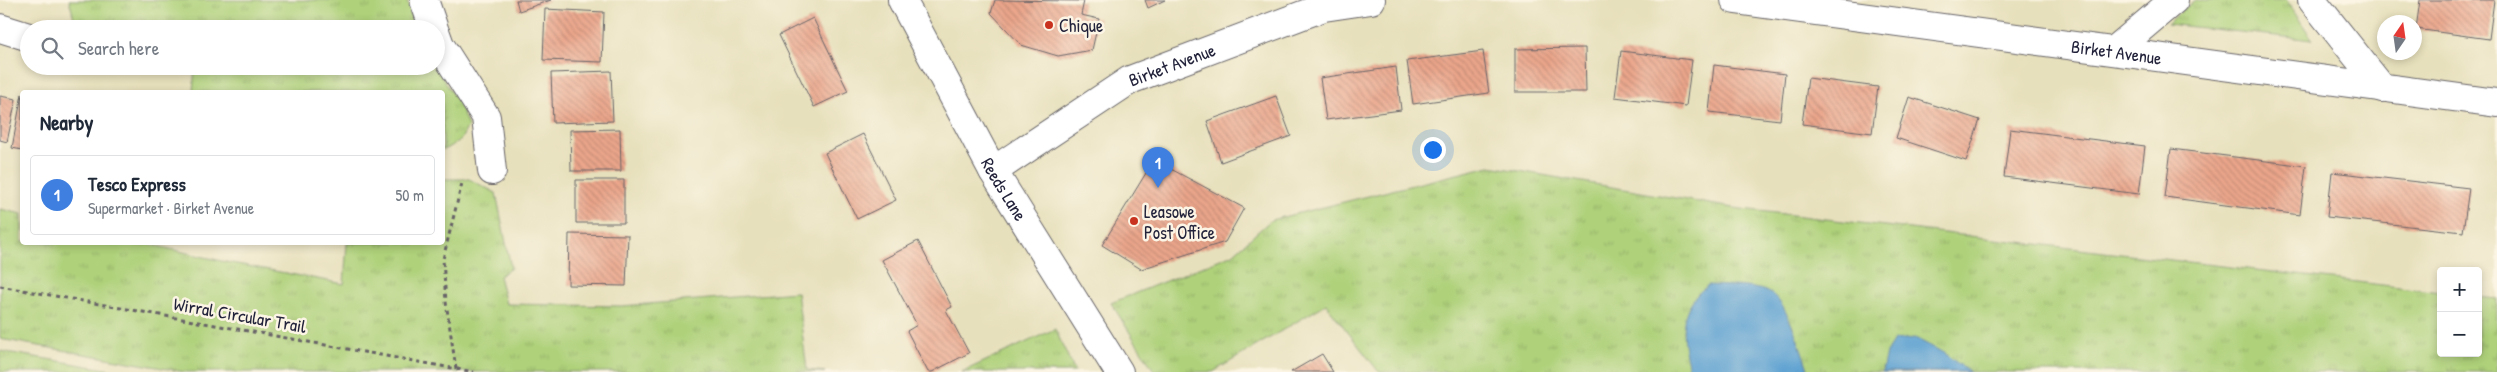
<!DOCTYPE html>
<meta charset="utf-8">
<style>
:root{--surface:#fff;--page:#f2f2f3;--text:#1f2937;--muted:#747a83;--line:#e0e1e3;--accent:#db2777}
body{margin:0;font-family:"Patrick Hand",sans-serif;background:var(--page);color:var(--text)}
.controls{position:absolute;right:15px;bottom:15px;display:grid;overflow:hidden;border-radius:5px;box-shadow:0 2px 8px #0003}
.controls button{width:45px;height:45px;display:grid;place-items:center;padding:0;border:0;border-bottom:1px solid var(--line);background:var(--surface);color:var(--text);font:25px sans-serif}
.compass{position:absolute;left:2377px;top:15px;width:45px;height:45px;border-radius:50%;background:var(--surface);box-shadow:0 2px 8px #0003;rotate:13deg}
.you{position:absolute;left:1432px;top:149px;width:18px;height:18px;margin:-12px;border:4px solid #fff;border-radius:50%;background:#1a73e8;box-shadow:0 0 0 8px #1a73e833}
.badge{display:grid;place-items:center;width:32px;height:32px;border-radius:50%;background:var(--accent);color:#fff;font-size:16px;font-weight:700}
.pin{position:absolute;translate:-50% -41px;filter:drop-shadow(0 1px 2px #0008)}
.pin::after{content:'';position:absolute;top:26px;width:18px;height:15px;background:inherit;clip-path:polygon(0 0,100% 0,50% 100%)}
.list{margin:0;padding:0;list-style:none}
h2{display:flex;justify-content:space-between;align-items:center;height:65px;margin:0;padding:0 20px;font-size:21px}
h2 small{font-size:16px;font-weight:400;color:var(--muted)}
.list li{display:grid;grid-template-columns:32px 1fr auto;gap:15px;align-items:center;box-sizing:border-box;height:80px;margin:0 10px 10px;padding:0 10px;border:1px solid var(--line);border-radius:5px}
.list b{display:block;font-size:19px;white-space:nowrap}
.list p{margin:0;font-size:16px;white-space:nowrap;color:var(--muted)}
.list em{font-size:16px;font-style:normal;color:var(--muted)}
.icon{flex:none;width:28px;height:28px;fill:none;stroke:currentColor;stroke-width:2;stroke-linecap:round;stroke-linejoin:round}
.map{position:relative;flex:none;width:2497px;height:372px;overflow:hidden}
.search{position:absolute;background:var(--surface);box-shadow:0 2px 8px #0003;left:20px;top:20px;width:425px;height:55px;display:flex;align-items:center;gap:12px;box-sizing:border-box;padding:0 18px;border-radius:28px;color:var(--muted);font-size:19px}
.panel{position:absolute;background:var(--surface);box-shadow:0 2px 8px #0003;left:20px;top:90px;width:425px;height:155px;border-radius:5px}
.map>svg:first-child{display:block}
.grass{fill:url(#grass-tufts);stroke:#687a5a}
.water{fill:#5ca0d1;stroke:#3f6186}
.building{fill:url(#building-back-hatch)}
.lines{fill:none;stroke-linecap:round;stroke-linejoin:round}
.minor-casing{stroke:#676468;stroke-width:30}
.tertiary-casing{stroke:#676468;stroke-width:30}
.path{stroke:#676468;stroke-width:3;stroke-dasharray:4 4;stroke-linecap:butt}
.minor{stroke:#fff;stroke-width:28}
.tertiary{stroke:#fff;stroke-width:28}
.poi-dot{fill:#c8321e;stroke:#fcf5e5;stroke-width:2}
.labels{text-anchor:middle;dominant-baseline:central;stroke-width:5;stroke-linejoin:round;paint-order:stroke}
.poi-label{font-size:18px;fill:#22223b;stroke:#fcf5e5;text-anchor:start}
.street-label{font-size:18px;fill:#22223b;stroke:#fcf5e5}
</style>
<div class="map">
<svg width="2497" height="372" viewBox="0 0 2497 372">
<defs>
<pattern id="grass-tufts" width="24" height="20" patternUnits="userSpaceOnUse" patternTransform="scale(1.25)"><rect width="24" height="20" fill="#afd17a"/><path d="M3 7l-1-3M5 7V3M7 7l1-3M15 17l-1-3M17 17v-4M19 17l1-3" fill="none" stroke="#96b36a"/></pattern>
<pattern id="building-back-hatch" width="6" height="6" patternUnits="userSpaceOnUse" patternTransform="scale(1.25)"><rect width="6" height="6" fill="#eba68b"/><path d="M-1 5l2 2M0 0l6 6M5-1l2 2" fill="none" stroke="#be8773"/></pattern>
</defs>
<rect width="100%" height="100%" fill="#fcf5e5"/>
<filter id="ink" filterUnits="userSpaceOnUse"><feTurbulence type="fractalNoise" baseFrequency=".02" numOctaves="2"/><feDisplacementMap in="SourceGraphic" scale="10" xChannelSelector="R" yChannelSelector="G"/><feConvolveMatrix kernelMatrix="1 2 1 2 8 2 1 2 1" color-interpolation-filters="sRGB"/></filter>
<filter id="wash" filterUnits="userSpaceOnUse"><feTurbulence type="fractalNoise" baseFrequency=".0096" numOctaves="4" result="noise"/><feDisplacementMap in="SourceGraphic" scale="20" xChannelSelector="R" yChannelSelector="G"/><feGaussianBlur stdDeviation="1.12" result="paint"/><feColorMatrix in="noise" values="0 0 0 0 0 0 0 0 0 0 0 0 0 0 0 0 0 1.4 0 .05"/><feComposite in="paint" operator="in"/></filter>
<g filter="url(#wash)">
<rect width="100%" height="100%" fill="#e7e0bc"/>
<path class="grass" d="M69,0h338l8,29h-338z
M2195,0h91l27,40 -146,-16z
M195,66h240l23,36 10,24 -8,15 -17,9 -1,-58h-249z
M1490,166l243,42 708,84v61h37v-56l19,2v73h-1118l-53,-68 -113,68h-58l-44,-69 122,-49 38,-34z
M443,179h26l27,14 15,75 -12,8 7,28 116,2 175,-14 10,78 18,2h-640l-185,-33v-130l22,5v28l122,1 82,19 118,22 3,-41 95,-1z
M1055,329l20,43h-113z
M0,351l123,21h-123z"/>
<path class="water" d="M1708,285c16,1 53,0 65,10 15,11 30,59 36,77h-119c-9,-35 -14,-63 18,-87z
M1915,338l27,14 28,20h-88l4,-19 8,-13z"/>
<g id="blocks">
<path class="building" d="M516,0h35l-32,11z
M995,0l89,1 -3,14 18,4 -7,31 -34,6 -37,-11 -30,-32z
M1145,0h20l-17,8z
M2420,0h74l-5,39 -73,-10z
M545,9l59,3 -2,50 -59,-2z
M813,18l35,73 -34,16 -35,-72z
M1585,48l1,44h-71v-43z
M1483,51l6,42 -76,11 -6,-43z
M1621,51l71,9 -6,46 -71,-9z
M1714,65l71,9 -5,46 -71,-8z
M1396,67l5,43 -75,10 -6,-42z
M611,71l2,50 -60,2 -2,-50z
M1808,78l70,9 -6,46 -70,-9z
M22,94v56l-10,-2z
M0,96l16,3 -9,43 -7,-2z
M1276,96l15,40 -70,26 -14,-41z
M1909,97l71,23 -14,41 -70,-23z
M620,129l1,42h-50l-1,-41z
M2010,129l135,17 -6,48 -135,-17z
M863,134l33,66 -39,19 -32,-66z
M2171,149l135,17 -6,49 -135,-18z
M1154,160l90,48 -19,34 -84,27 -39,-24z
M2332,172l137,16 -6,44 -136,-15z
M576,180h48v43h-48z
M569,234l59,1 -2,51 -58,-1z
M918,241l34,66 -6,3 23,43 -37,19h-4l-21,-41 10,-6 -35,-65z
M1322,354l11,18h-42z"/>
</g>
</g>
<g filter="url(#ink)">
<use href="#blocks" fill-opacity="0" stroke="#676468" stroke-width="1"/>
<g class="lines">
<defs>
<g id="minor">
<path d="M424,0l10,29"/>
<path id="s1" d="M1735,0l762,103"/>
<path d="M2312,0l70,88"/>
<path d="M0,28l29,9"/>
<path d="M436,34l4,11 46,72 6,54"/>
<path d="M2115,50l59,-50"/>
<path id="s2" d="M993,171l137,-91 194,-73 47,-7"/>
</g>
<g id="tertiary">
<path id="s3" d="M902,0l91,171 126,201"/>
</g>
</defs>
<use href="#minor" class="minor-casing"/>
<use href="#tertiary" class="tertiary-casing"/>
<path class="path" d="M0,286l474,86
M456,369l-10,-67 -3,-43 19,-76"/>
<use href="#minor" class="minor"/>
<use href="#tertiary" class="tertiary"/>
</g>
</g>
<g class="poi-dot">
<circle cx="1049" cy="25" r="5"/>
<circle cx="1134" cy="221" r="5"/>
</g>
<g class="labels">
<g class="poi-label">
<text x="1059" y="25">Chique</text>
<text x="1144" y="211">Leasowe<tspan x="1144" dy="21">Post Office</tspan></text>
</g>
<g class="street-label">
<text stroke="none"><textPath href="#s1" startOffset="385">Birket Avenue</textPath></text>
<text stroke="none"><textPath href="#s2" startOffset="209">Birket Avenue</textPath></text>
<text stroke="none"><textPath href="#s3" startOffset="215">Reeds Lane</textPath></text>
<text transform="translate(240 315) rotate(10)">Wirral Circular Trail</text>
</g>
</g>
</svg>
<div class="controls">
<button>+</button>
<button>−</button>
</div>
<svg class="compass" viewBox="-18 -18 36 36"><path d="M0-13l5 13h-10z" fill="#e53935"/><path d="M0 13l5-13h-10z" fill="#747a83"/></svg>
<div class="you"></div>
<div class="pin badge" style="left:1158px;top:188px;background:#3f7fe0">1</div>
<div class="search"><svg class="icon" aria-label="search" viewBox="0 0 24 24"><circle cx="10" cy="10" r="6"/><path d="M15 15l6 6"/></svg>Search here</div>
<section class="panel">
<h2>Nearby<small></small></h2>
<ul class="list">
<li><span class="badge" style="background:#3f7fe0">1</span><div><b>Tesco Express</b><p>Supermarket · Birket Avenue</p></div><em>50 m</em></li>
</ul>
</section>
</div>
